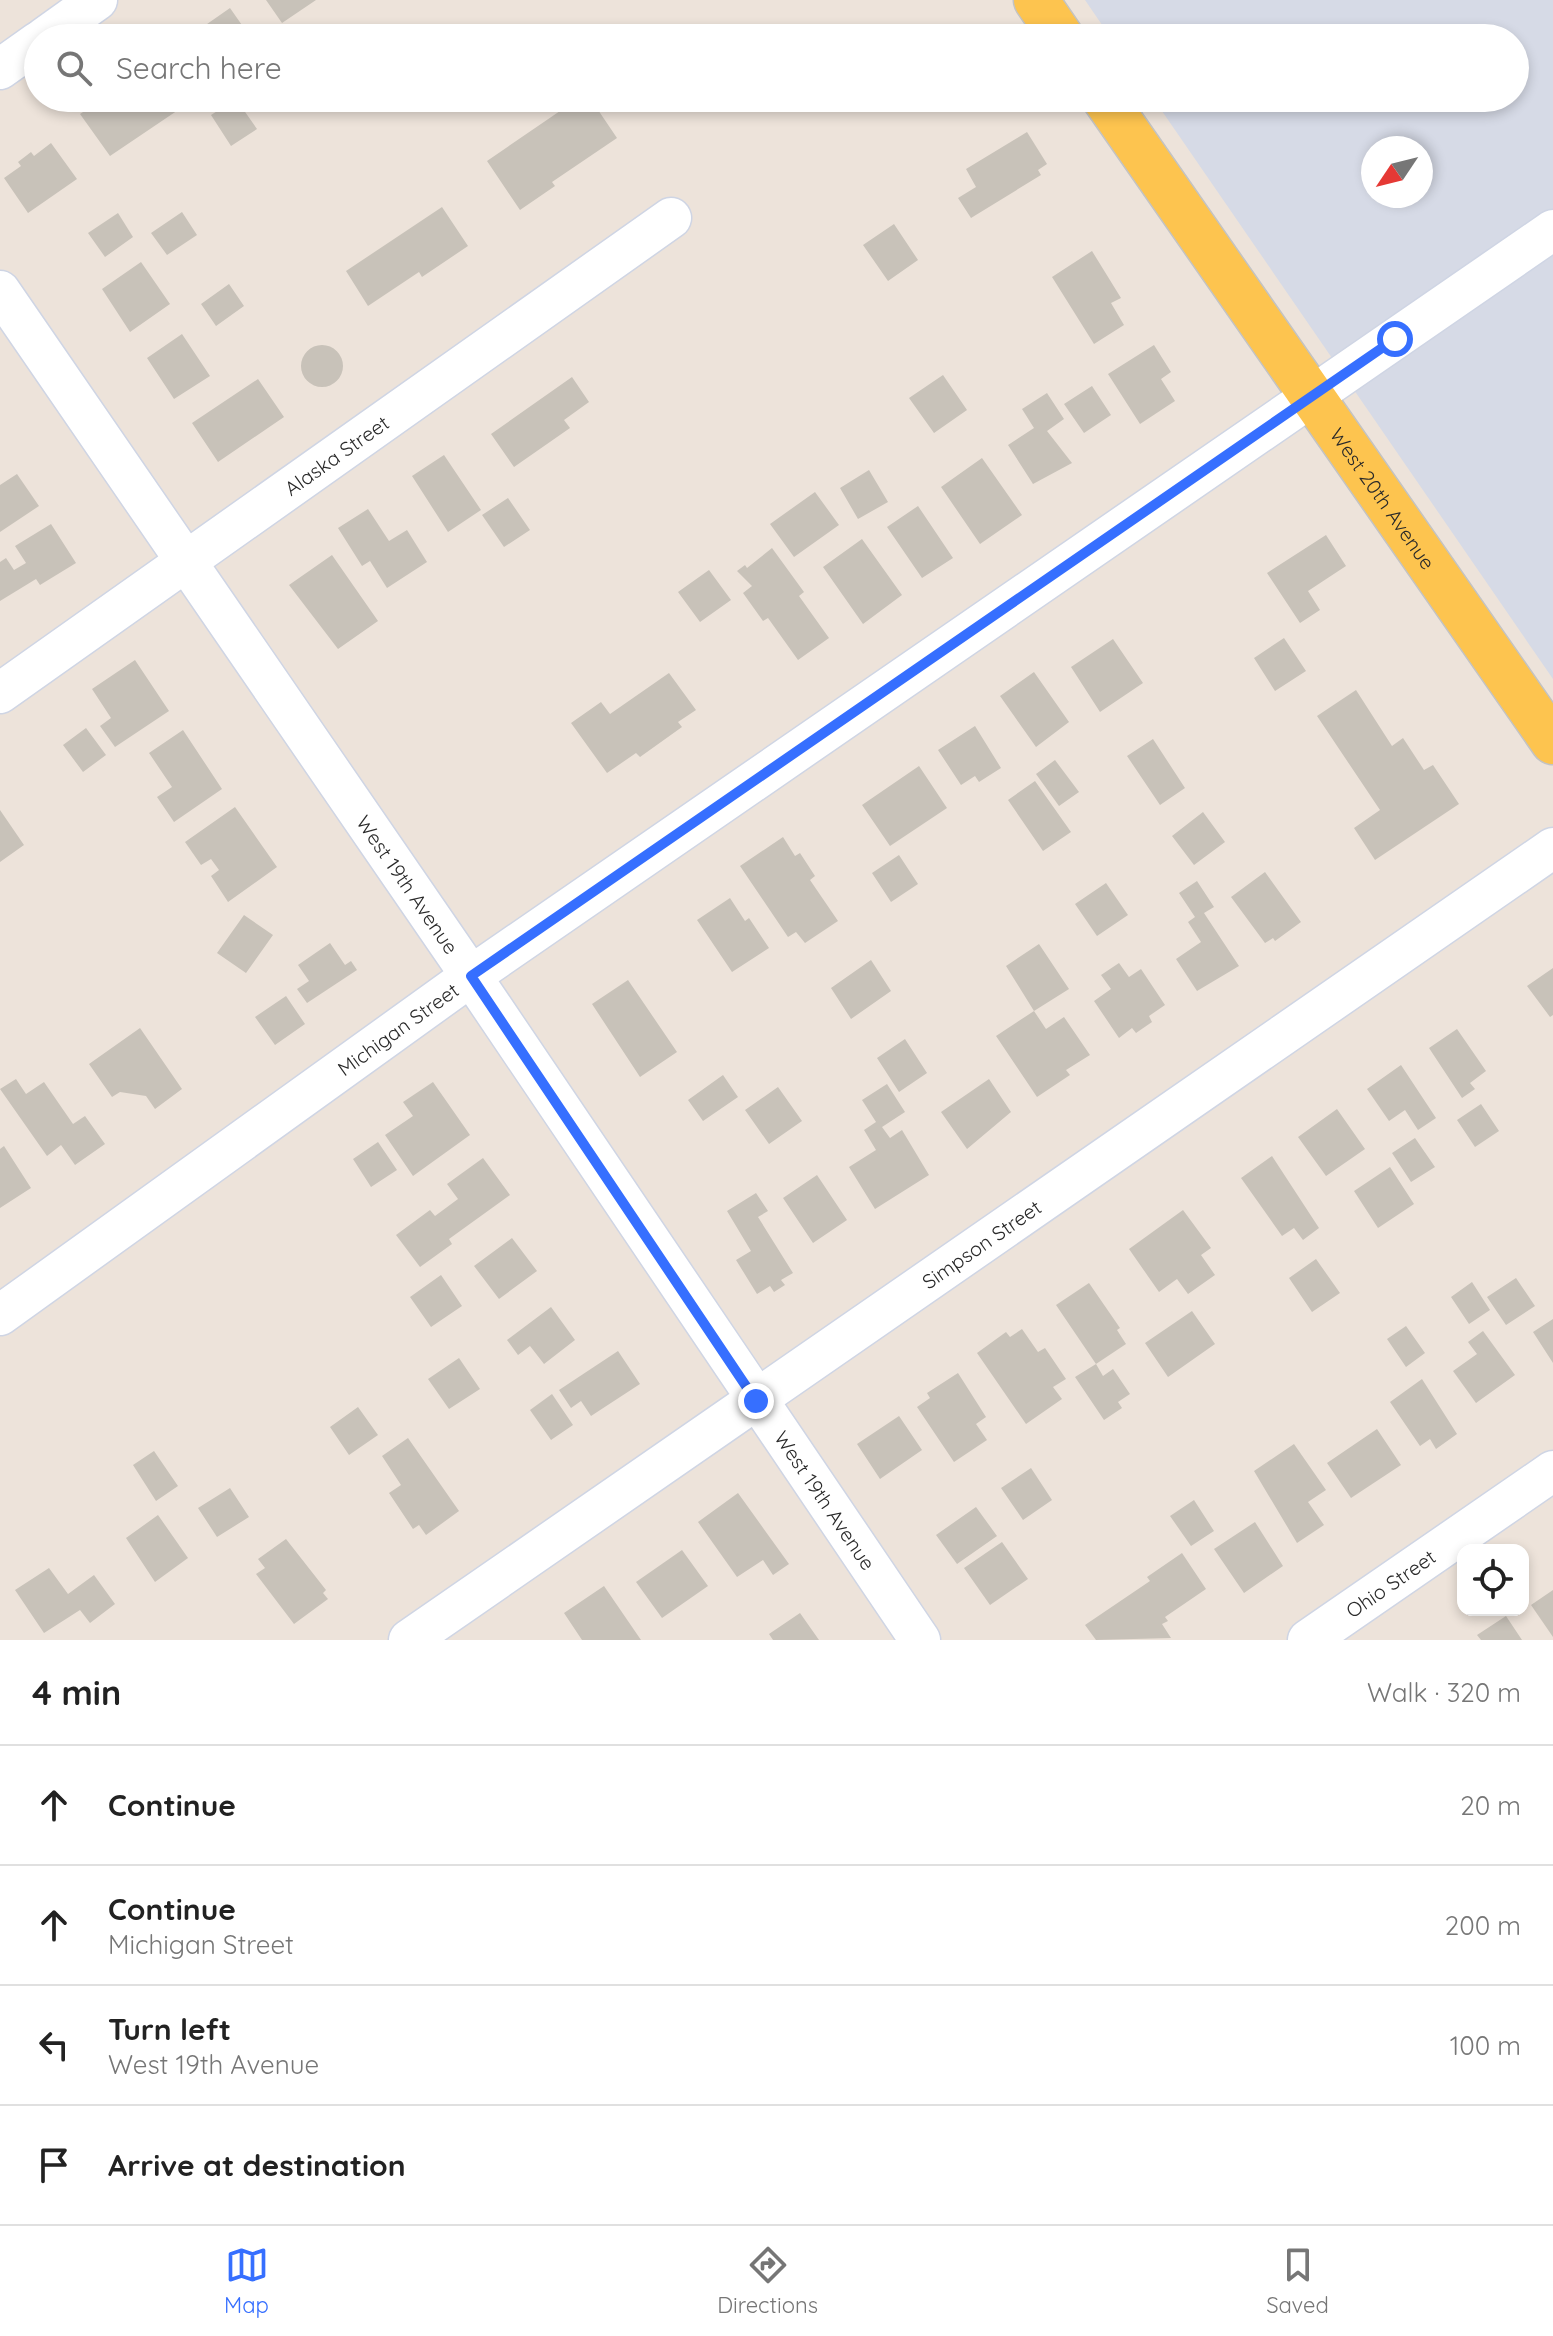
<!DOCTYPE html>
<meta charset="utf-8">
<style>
:root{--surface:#fff;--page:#f6f6f6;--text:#222;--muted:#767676;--line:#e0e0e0;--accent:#366fff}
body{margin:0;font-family:Quicksand,sans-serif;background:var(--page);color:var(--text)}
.controls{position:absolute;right:24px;bottom:24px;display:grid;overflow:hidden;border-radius:16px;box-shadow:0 4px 12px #0003}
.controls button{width:72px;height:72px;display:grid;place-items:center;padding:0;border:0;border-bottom:2px solid var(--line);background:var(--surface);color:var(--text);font:40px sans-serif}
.compass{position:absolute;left:1361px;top:136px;width:72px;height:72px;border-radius:50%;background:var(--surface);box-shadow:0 4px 12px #0003;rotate:235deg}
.stop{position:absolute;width:24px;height:24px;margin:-18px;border:6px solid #366fff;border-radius:50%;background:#fff}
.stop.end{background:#366fff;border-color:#fff;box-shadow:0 2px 8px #0008}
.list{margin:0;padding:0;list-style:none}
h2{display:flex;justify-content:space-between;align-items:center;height:104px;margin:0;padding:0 32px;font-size:34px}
h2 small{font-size:26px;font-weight:400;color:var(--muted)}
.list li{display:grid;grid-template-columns:52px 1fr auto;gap:24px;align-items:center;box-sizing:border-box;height:120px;padding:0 32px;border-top:2px solid var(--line)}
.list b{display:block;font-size:30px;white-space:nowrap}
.list p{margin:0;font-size:26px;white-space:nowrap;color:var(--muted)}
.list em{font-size:26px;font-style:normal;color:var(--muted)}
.icon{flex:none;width:44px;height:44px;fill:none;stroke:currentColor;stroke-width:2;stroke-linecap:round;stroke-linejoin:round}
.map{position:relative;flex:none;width:1553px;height:1640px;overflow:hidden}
.search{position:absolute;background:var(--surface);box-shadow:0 4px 12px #0003;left:24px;right:24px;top:24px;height:88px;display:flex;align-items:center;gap:20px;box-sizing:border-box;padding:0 28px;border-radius:44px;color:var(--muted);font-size:30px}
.sheet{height:584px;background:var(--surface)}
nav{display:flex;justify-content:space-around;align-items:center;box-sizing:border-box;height:112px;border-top:2px solid var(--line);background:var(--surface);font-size:22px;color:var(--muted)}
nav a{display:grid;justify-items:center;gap:4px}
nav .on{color:var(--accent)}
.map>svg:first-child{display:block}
.airport{fill:#d6dae6;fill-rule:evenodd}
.building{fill:#c8c2b9}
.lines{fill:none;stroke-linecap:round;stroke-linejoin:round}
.minor-casing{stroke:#cfd5e4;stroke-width:43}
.major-casing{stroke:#c3c3c3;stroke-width:47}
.minor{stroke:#fff;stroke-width:40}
.major{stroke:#fdc44f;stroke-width:44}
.route{stroke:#366fff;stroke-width:10}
.labels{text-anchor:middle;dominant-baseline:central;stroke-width:8;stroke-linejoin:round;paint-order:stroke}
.street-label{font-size:20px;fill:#2a2a2a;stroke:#fff}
</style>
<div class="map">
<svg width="1553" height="1640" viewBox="0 0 1553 1640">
<rect width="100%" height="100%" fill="#ede3da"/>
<path class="airport" d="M1085,0h468v679l-400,-581h362v-60h-404zM1373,148h48v48h-48z"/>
<path class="building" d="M266,0h50l-34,23z
M230,8l21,30h-64z
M104,98h83l3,4 -80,54 -30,-42z
M579,98h11l27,40 -65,44 3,4 -35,24 -33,-49z
M236,99l21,30 -26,17 -20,-31z
M1027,132l20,32 -9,6 3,5 -70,43 -13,-20 18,-11 -10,-18z
M51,143l26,36 -49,34 -24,-35 17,-12 -3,-4 13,-10 3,4z
M442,207l26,39 -46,31 -3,-5 -51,34 -22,-35z
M182,212l15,23 -30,20 -16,-22z
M118,213l15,24 -28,20 -17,-24z
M894,224l24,36 -30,21 -25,-36z
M1092,251l29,47 -10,5 13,22 -30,19 -42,-67z
M141,262l29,42 -40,28 -28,-43z
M229,284l15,22 -28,20 -15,-22z
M182,334l28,42 -36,23 -27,-41z
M301 366a21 21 0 1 1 42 0a21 21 0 1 1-42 0Z
M1154,345l17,27 -10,7 14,22 -35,23 -32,-50z
M943,375l24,35 -33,23 -25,-35z
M572,377l17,25 -25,18 6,8 -56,39 -23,-33z
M258,379l26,38 -66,45 -26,-39z
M1092,386l19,29 -27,18 -20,-29z
M1047,393l17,26 -17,12 25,32 -39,21 -25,-39 26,-17 -12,-19z
M444,455l37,55 -33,22 -36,-56z
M982,458l40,57 -42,29 -39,-57z
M869,470l19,32 -30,17 -18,-31z
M17,474l22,32 -39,26v-47z
M815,492l24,33 -45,32 -24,-33z
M508,498l22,32 -26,17 -22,-32z
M918,506l35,52 -31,20 -35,-51z
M368,509l21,32 18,-11 20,32 -40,26 -17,-27 -8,5 -24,-38z
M51,524l25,39 -36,22 -4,-6 -36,22v-39l6,-4 8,12 12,-7 -11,-17z
M1326,535l20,31 -38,25 12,19 -20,13 -33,-50z
M862,539l40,56 -39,29 -40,-57z
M772,548l32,44 -5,4 30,42 -31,22 -30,-42 -5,3 -20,-28 9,-7 -15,-15 8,-6 2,3z
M332,555l46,66 -40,28 -49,-64z
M709,570l22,30 -31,22 -22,-30z
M1284,638l22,33 -31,20 -21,-33z
M1113,639l30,44 -43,29 -29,-45z
M135,660l34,51 -54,36 -15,-21 11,-8 -19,-29z
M1034,672l35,50 -33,25 -36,-51z
M669,673l27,37 -18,12 4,5 -42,30 -4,-4 -29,20 -36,-50 30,-21 9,12z
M1356,690l36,56 11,-8 21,32 9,-5 26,39 -84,56 -21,-32 26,-18 -63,-94z
M975,726l26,42 -22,14 -4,-6 -14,9 -23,-35z
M86,728l20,27 -23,17 -20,-27z
M183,730l39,59 -48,33 -17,-25 15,-10 -23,-34z
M1153,739l32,49 -25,17 -33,-49z
M1055,760l24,32 -20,14 -23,-32z
M919,766l28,42 -57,38 -28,-41z
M1035,781l36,51 -28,19 -35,-51z
M235,807l42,60 -49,35 -17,-26 8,-6 -8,-11 -10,6 -16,-23z
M0,810l24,35 -24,17z
M1203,812l22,30 -31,23 -22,-29z
M783,837l12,19 5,-3 15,23 -5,4 28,41 -33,22 -9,-11 -8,5 -48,-71z
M899,855l19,29 -27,18 -19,-29z
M1265,872l36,50 -26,19 -2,-3 -8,5 -34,-46z
M1197,881l17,26 -10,6 35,53 -42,25 -21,-32 25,-17 -13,-20 7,-5 -16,-24z
M1106,883l22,32 -31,21 -22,-32z
M730,898l15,23 4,-3 20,30 -37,24 -35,-52z
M244,915l29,20 -27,38 -29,-20z
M330,943l15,22 6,-4 6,9 -50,33 -10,-14 12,-8 -11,-16z
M1039,944l30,45 -35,22 -28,-45z
M871,960l20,31 -40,28 -20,-31z
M1119,963l10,14 12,-8 24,36 -16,11 3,6 -16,11 -4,-5 -13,10 -25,-37 17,-12 -10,-14z
M1553,968v47l-3,2 -23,-31z
M628,980l49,72 -37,25 -48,-73z
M286,996l19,28 -30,21 -20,-28z
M1034,1011l12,18 18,-12 26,38 -24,15 4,5 -33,22 -41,-61z
M140,1028l42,61 -27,20 -9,-13 -26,-4 -8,5 -23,-33z
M1457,1029l29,42 -16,12 5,6 -13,9 -33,-50z
M905,1039l22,34 -28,19 -22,-34z
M1401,1065l35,53 -18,12 -13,-20 -16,11 -22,-32z
M723,1075l15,22 -35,24 -15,-21z
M16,1079l10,15 18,-12 29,42 12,-8 20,28 -30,21 -14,-20 -14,11 -47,-67z
M989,1079l22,33 -44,37 -26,-37z
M433,1082l37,53 -57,41 -28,-41 28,-19 -10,-14z
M887,1084l18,28 -23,15 8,11 12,-8 27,45 -54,34 -26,-42 27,-17 -12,-20 12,-8 -14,-22z
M778,1087l24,34 -33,23 -24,-34z
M1481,1104l18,27 -24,16 -18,-27z
M1337,1109l28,40 -39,27 -28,-39z
M1415,1138l20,29 -24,15 -19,-29z
M378,1142l19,28 -26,17 -18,-28z
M4,1146l27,42 -31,20v-59z
M1272,1156l47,72 -16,12 -9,-12 -12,8 -41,-58z
M483,1158l27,37 -61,44 3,5 -32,23 -24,-32 34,-25 5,6 23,-17 -11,-15z
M1390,1167l24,37 -36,24 -24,-37z
M817,1175l30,45 -34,23 -30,-45z
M756,1193l12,18 -10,6 35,56 -12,7 4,5 -11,7 -4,-6 -13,8 -21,-34 15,-9 -24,-40z
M1183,1210l28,38 -10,7 14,20 -27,19 -11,-15 -18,13 -30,-43z
M512,1238l25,33 -38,28 -25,-33z
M1316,1259l24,34 -28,19 -23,-34z
M441,1275l21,31 -31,21 -21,-30z
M1516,1278l19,28 -29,19 -19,-28z
M1472,1282l18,28 -21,14 -18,-27z
M1089,1283l31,45 -3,2 9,14 -30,20 7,12 10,-7 17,25 -12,8 4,6 -18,12 -29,-43 21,-13 -40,-59z
M551,1307l24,33 -31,24 -14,-18 -12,9 -11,-15z
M1192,1311l23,33 -47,33 -23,-34z
M1553,1319v44l-20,-31z
M1406,1326l19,27 -19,14 -19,-28z
M1022,1329l16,23 7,-4 21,31 -13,8 9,12 -36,25 -49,-71 29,-21 4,5z
M1483,1331l32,44 -39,28 -23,-32 24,-17 -9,-12z
M618,1351l22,33 -49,32 -10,-15 -10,7 -12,-18z
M459,1358l21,31 -31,20 -21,-30z
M958,1373l28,44 -10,7 11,16 -33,22 -37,-55 13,-9 -3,-5z
M1422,1379l35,55 -21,15 -6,-10 -10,7 -30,-44z
M552,1394l21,31 -22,15 -21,-30z
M358,1407l20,28 -29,20 -19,-28z
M899,1416l23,34 -42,29 -23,-35z
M1377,1429l24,36 -50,33 -24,-35z
M408,1438l51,73 -33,24 -7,-10 -6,4 -24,-36 12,-8 -19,-29z
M1294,1444l32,46 -18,12 16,23 -27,18 -43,-72z
M154,1451l24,35 -22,15 -23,-36z
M1031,1468l21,32 -29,20 -22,-32z
M230,1488l19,29 -32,20 -19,-29z
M738,1493l51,71 -16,11 -10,-15 -26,17 -39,-55z
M1194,1500l20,31 -23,15 -21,-30z
M976,1507l21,29 -40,28 -21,-29z
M158,1515l30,43 -33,24 -29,-44z
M1255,1522l28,44 -39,27 -30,-44z
M286,1539l40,51 -3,3 5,6 -34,25 -38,-50 9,-6 -7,-9z
M1002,1542l26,37 -38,26 -26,-37z
M682,1550l26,36 -46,32 -26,-36z
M1182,1553l24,36 -41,28 3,4 -6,3 9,14 -75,2 -11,-15 65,-44 -3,-4z
M49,1568l19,26 26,-19 21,29 -25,19 -10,-13 -36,23 -29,-43z
M604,1586l37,54h-59l-18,-27z
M1553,1590v47l-22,-32z
M800,1613l19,27h-46l-4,-6z
M1506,1616l16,24h-41l-4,-5z"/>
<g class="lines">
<defs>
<g id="minor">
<path d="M44,38l53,-38"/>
<path d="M0,69l38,-27"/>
<path id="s1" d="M0,291l471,685 449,664"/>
<path id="s2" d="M0,693l671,-475"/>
<path id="s3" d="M0,1315l471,-339 1082,-746"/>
<path id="s4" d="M409,1640l1144,-792"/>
<path id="s5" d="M1308,1640l245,-169"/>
</g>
<g id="major">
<path d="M1036,0l26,38"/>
<path id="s6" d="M1104,98l449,644"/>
</g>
</defs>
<use href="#minor" class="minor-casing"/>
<use href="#major" class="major-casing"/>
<use href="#minor" class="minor"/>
<use href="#major" class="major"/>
</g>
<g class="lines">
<path class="route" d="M756,1401l-285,-425 924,-637"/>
</g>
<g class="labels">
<g class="street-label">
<text stroke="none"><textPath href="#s2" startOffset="412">Alaska Street</textPath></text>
<text stroke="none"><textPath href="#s6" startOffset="488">West 20th Avenue</textPath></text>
<text stroke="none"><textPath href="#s1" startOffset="720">West 19th Avenue</textPath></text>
<text stroke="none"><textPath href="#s3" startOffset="490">Michigan Street</textPath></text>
<text stroke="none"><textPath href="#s4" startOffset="696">Simpson Street</textPath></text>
<text stroke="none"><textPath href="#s1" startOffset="1464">West 19th Avenue</textPath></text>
<text stroke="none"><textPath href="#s5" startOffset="100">Ohio Street</textPath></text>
</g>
</g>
</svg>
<div class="controls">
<button><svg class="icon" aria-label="locate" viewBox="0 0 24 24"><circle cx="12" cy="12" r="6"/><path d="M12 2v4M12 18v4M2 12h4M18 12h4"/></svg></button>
</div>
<svg class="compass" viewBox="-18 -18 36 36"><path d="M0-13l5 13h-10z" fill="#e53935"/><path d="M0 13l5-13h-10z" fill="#767676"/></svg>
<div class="stop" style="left:1395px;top:339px"></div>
<div class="stop end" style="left:756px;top:1401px"></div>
<div class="search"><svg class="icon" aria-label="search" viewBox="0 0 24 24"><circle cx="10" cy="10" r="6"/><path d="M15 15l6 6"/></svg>Search here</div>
</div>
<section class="sheet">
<h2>4 min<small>Walk · 320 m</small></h2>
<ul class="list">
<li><svg class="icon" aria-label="ahead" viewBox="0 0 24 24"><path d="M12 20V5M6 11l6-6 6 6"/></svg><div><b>Continue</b></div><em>20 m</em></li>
<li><svg class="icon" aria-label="ahead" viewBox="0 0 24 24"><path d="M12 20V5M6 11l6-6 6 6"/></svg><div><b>Continue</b><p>Michigan Street</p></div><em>200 m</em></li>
<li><svg class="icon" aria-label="left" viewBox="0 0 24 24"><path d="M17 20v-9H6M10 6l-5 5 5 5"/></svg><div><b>Turn left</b><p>West 19th Avenue</p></div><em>100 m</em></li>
<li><svg class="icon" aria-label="arrive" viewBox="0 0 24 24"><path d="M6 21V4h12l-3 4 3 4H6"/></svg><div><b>Arrive at destination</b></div></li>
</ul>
</section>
<nav>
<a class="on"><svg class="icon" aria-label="map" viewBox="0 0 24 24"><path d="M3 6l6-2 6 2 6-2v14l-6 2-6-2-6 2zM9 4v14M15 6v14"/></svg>Map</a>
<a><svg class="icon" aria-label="directions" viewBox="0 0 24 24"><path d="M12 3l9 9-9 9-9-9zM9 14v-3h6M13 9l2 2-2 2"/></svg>Directions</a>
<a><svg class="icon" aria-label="saved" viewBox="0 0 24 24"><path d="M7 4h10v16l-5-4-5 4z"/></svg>Saved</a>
</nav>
